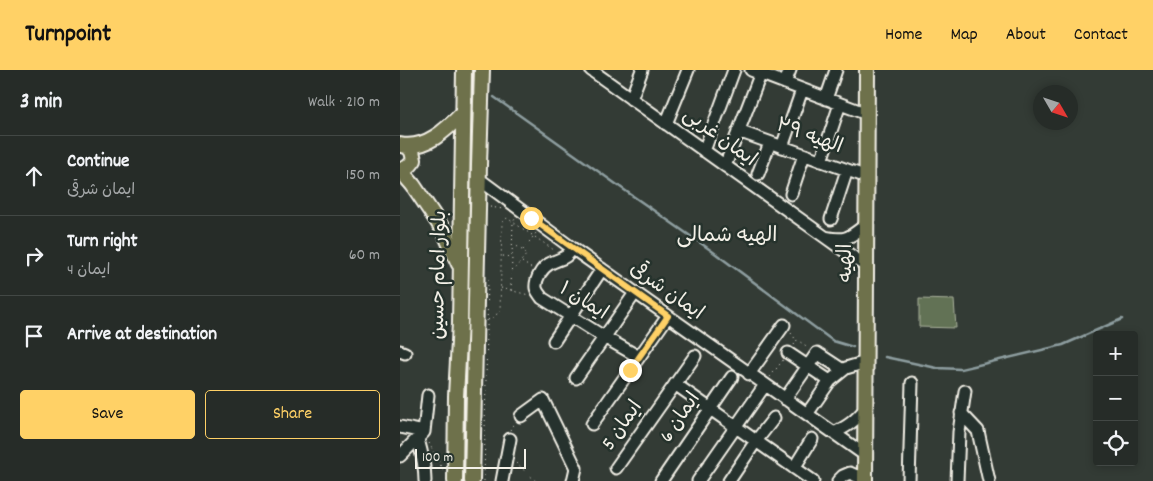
<!DOCTYPE html>
<meta charset="utf-8">
<style>
:root{--surface:#262c28;--page:#2e3430;--text:#f1f3f6;--muted:#a4a7a8;--line:#424845;--accent:#ffd166}
body{margin:0;font-family:Dekko,"Playpen Sans Arabic",sans-serif;background:var(--page);color:var(--text)}
.controls{position:absolute;right:15px;bottom:15px;display:grid;overflow:hidden;border-radius:5px;box-shadow:0 2px 8px #0003}
.controls button{width:45px;height:45px;display:grid;place-items:center;padding:0;border:0;border-bottom:1px solid var(--line);background:var(--surface);color:var(--text);font:25px sans-serif}
.compass{position:absolute;left:633px;top:15px;width:45px;height:45px;border-radius:50%;background:var(--surface);box-shadow:0 2px 8px #0003;rotate:129deg}
.scale{position:absolute;left:15px;bottom:12px;width:111px;box-sizing:border-box;padding-left:5px;border:2px solid #f4f1e8;border-top:0;font-size:14px;line-height:18px;white-space:nowrap;color:#f4f1e8;-webkit-text-stroke:4px #26332d;paint-order:stroke}
.stop{position:absolute;width:15px;height:15px;margin:-11px;border:4px solid #ffd166;border-radius:50%;background:#fff}
.stop.end{background:#ffd166;border-color:#fff;box-shadow:0 1px 5px #0008}
.list{margin:0;padding:0;list-style:none}
h2{display:flex;justify-content:space-between;align-items:center;height:65px;margin:0;padding:0 20px;font-size:21px}
h2 small{font-size:16px;font-weight:400;color:var(--muted)}
.list li{display:grid;grid-template-columns:32px 1fr auto;gap:15px;align-items:center;box-sizing:border-box;height:80px;padding:0 20px;border-top:1px solid var(--line)}
.list b{display:block;font-size:19px;white-space:nowrap}
.list p{margin:0;font-size:16px;white-space:nowrap;color:var(--muted)}
.list em{font-size:16px;font-style:normal;color:var(--muted)}
.actions{display:flex;gap:10px;padding:15px 20px}
.actions a{flex:1;padding:11px 0;border:1px solid var(--accent);border-radius:5px;text-align:center;font-size:18px;color:var(--accent)}
.actions .main{background:var(--accent);color:#111}
.icon{flex:none;width:28px;height:28px;fill:none;stroke:currentColor;stroke-width:2;stroke-linecap:round;stroke-linejoin:round}
.map{position:relative;flex:none;width:753px;height:411px;overflow:hidden}
header{display:flex;align-items:center;gap:30px;box-sizing:border-box;height:70px;padding:0 25px;background:var(--accent);color:#111}
header strong{font-size:24px}
nav{display:flex;gap:28px;margin-inline-start:auto;font-size:18px}
main{display:flex}
aside{flex:1;background:var(--surface)}
.map>svg:first-child{display:block}
.pitch{fill:#627254;stroke:#abb29e}
.lines{fill:none;stroke-linecap:round;stroke-linejoin:round}
.stream{stroke:#8e9ea0;stroke-width:2.5}
.minor-casing{stroke:#f4f1e8;stroke-width:15}
.major-casing{stroke:#f4f1e8;stroke-width:18}
.path{stroke:#f4f1e8;stroke-width:1;stroke-dasharray:1 4;stroke-linecap:butt}
.minor{stroke:#26332d;stroke-width:11}
.major{stroke:#6e714b;stroke-width:14}
.route{stroke:#ffd166;stroke-width:6}
.labels{text-anchor:middle;dominant-baseline:central;stroke-width:5;stroke-linejoin:round;paint-order:stroke}
.street-label{font-size:20px;fill:#f4f1e8;stroke:#26332d}
.neighbourhood-label{font-size:21px;fill:#f4f1e8;stroke:#26332d}
</style>
<header>
<strong>Turnpoint</strong>
<nav><a>Home</a><a>Map</a><a>About</a><a>Contact</a></nav>
</header>
<main>
<aside>
<h2>3 min<small>Walk · 210 m</small></h2>
<ul class="list">
<li><svg class="icon" aria-label="ahead" viewBox="0 0 24 24"><path d="M12 20V5M6 11l6-6 6 6"/></svg><div><b>Continue</b><p>ایمان شرقی</p></div><em>150 m</em></li>
<li><svg class="icon" aria-label="right" viewBox="0 0 24 24"><path d="M7 20v-9h11M14 6l5 5-5 5"/></svg><div><b>Turn right</b><p>ایمان 4</p></div><em>60 m</em></li>
<li><svg class="icon" aria-label="arrive" viewBox="0 0 24 24"><path d="M6 21V4h12l-3 4 3 4H6"/></svg><div><b>Arrive at destination</b></div></li>
</ul>
<div class="actions"><a class="main">Save</a><a>Share</a></div>
</aside>
<div class="map">
<svg width="753" height="411" viewBox="0 0 753 411">
<rect width="100%" height="100%" fill="#333b35"/>
<filter id="ink" filterUnits="userSpaceOnUse"><feTurbulence type="fractalNoise" baseFrequency=".02" numOctaves="2"/><feDisplacementMap in="SourceGraphic" scale="10" xChannelSelector="R" yChannelSelector="G"/><feConvolveMatrix kernelMatrix="1 2 1 2 8 2 1 2 1" color-interpolation-filters="sRGB"/></filter>
<g filter="url(#ink)">
<path class="pitch" d="M519,229l35,1 2,28 -37,-1z"/>
<g class="lines">
<path class="stream" d="M94,27l136,97 82,57 121,90 20,6
M485,287l52,11 24,1 102,-24 59,-26"/>
<defs>
<path id="minor" d="M191,0l234,167
M351,0l116,44
M385,13l5,-13
M231,29l11,-29
M426,29l10,-29
M266,54l22,-54
M338,61l129,46
M382,77l20,-57
M304,81l30,-81
M421,91l19,-57
M325,96l37,-96
M358,104l12,-31
M79,109l93,69 293,207
M391,124l13,-39
M431,149l16,-49
M172,178c-5,12 -13,10 -23,16 -7,4 -14,15 -13,24 1,4 4,7 6,10l62,39 35,20
M467,197l-42,-30c23,5 24,0 42,-13
M154,271l48,-72
M0,281l5,2
M388,283l42,28 16,-13 20,-6
M349,304l35,-49
M176,308l59,-85
M275,314l81,57 57,40
M385,329l32,-46 26,17
M561,343l17,18 11,50
M407,344l23,-33
M121,346l22,-16 33,68 -3,13
M192,354l76,-108
M0,357l24,5
M434,363c14,-7 21,-12 31,-24
M18,369c4,14 7,27 7,42
M0,386l24,-24 4,-37
M216,398l79,-112
M394,398l18,-29
M102,411l8,-42
M261,411l71,-104
M298,411l67,-96
M329,411l27,-40 18,-23
M438,411l5,-5 7,-3 15,7
M509,411l3,-98
M557,411l2,-49 6,-41"/>
<path id="major" d="M0,75c26,5 46,-15 63,-32
M0,100l13,15 31,46 15,33
M0,100c7,-1 10,-4 14,-10l-2,-9 -5,-5
M55,411l1,-85 4,-73 4,-253
M72,411l7,-316 3,-95
M465,411l2,-411"/>
</defs>
<use href="#minor" class="minor-casing"/>
<use href="#major" class="major-casing"/>
<path class="path" d="M90,137l13,2
M123,180l13,-17
M103,186l8,1
M122,192l9,6
M112,202l15,-18 -13,-10
M101,218l28,7
M111,220l2,-68 2,-3
M88,250l12,-8 2,-90 5,-4 47,32
M391,263l5,7
M394,275l3,-5 11,7
M370,307l13,-17
M110,360l4,-7
M29,373l14,27
M116,393l20,18
M84,411l4,-203"/>
<use href="#minor" class="minor"/>
<use href="#major" class="major"/>
</g>
</g>
<g class="lines" filter="url(#ink)">
<path class="route" d="M131,148l137,98 -38,54"/>
</g>
<g class="labels">
<g class="street-label">
<text transform="translate(409 67) rotate(20)">الهیه ۲۹</text>
<text transform="translate(319 68) rotate(36)">ایمان غربی</text>
<text transform="translate(447 193) rotate(-90)">الهیه</text>
<text transform="translate(40 205) rotate(-89)">بلوار امام حسین</text>
<text transform="translate(266 222) rotate(35)">ایمان شرقی</text>
<text transform="translate(183 232) rotate(32)">ایمان ۱</text>
<text transform="translate(281 348) rotate(-56)">ایمان 6</text>
<text transform="translate(223 356) rotate(-55)">ایمان 5</text>
</g>
<g class="neighbourhood-label">
<text x="327" y="167">الهیه شمالی</text>
</g>
</g>
</svg>
<div class="controls">
<button>+</button>
<button>−</button>
<button><svg class="icon" aria-label="locate" viewBox="0 0 24 24"><circle cx="12" cy="12" r="6"/><path d="M12 2v4M12 18v4M2 12h4M18 12h4"/></svg></button>
</div>
<svg class="compass" viewBox="-18 -18 36 36"><path d="M0-13l5 13h-10z" fill="#e53935"/><path d="M0 13l5-13h-10z" fill="#a4a7a8"/></svg>
<div class="scale">100 m</div>
<div class="stop" style="left:131px;top:148px"></div>
<div class="stop end" style="left:230px;top:300px"></div>
</div>
</main>
